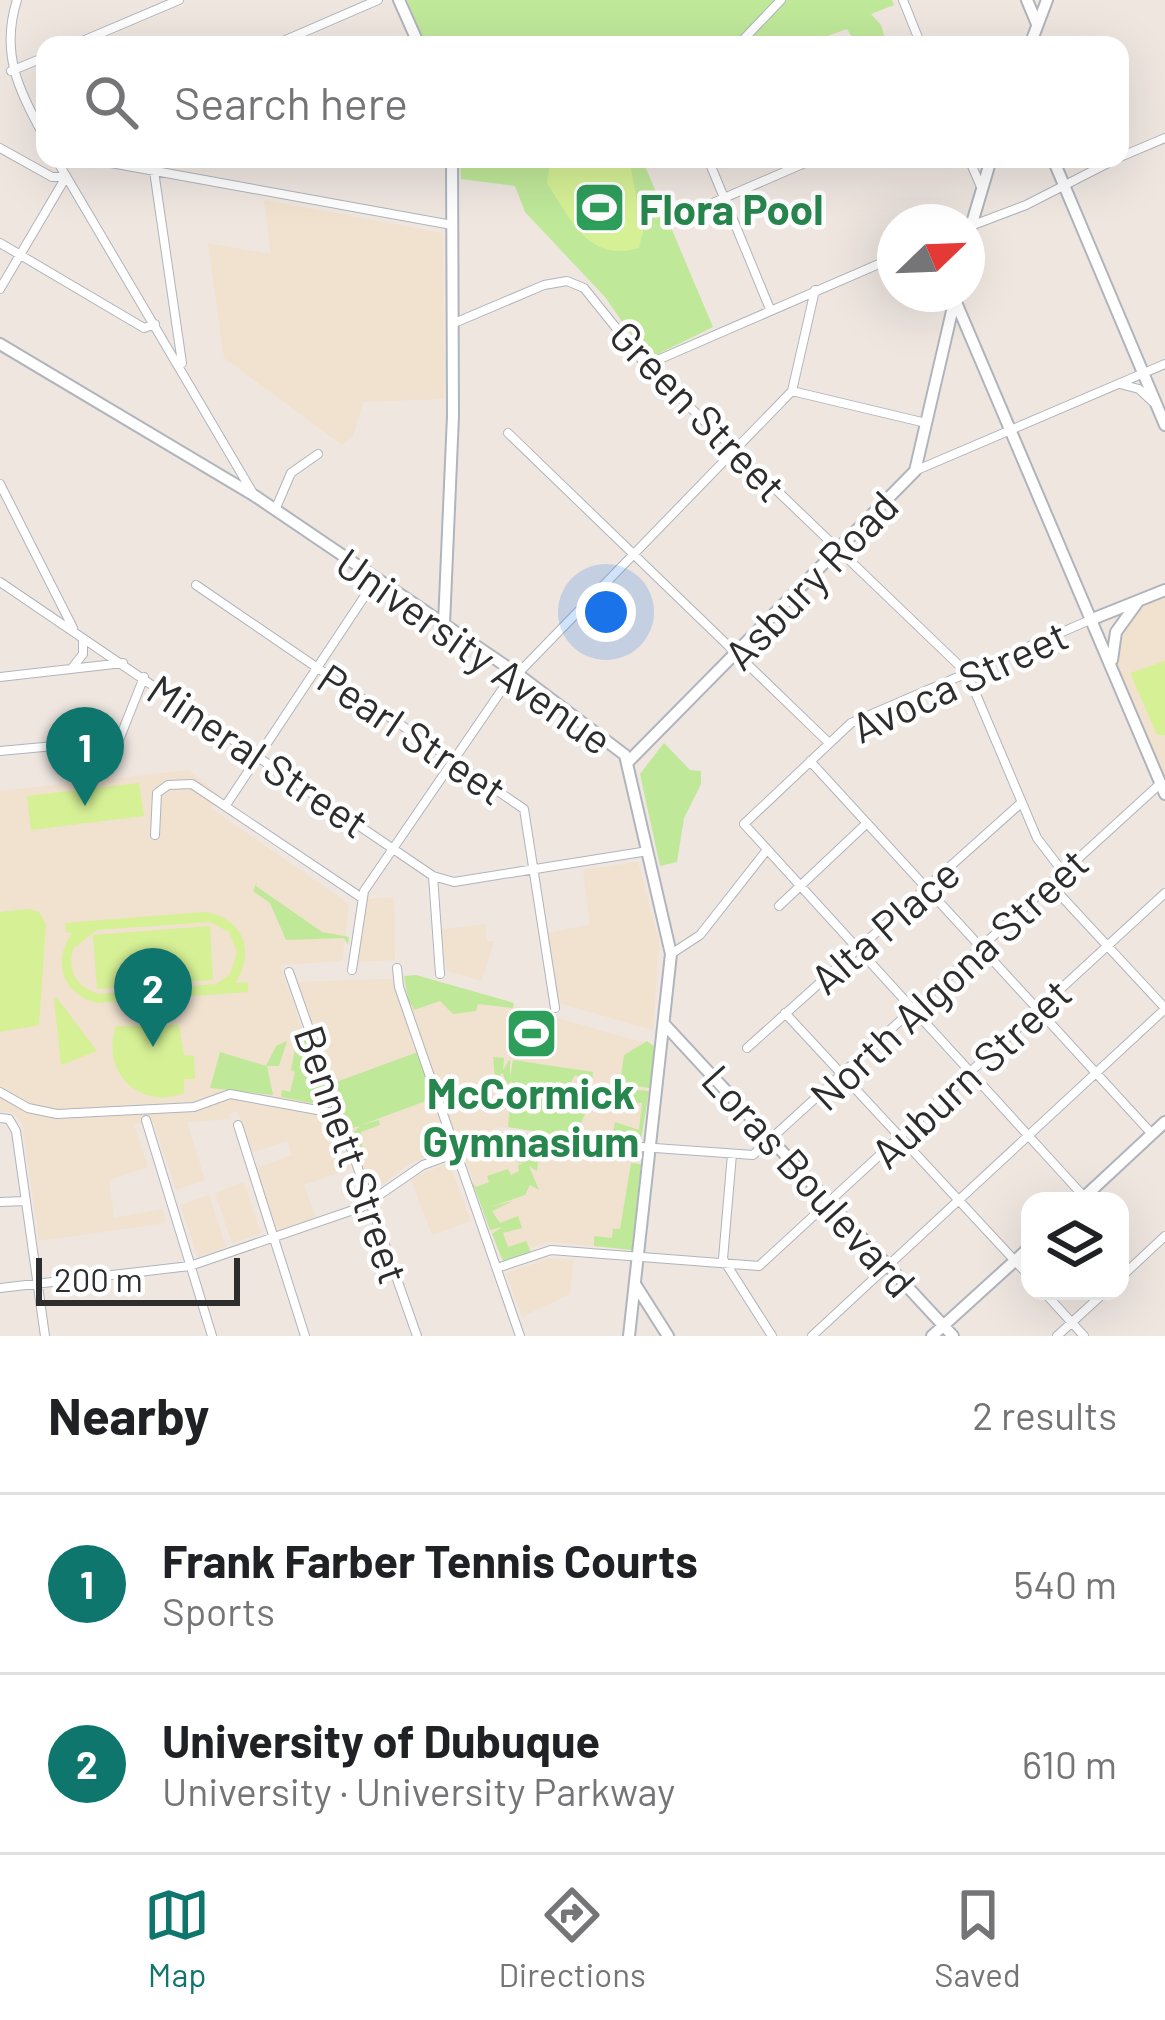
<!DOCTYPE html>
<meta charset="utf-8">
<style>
:root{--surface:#fff;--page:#f2f2f2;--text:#202124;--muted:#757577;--line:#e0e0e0;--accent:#0f766e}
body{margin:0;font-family:Barlow,sans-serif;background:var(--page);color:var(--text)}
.controls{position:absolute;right:36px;bottom:36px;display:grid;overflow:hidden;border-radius:24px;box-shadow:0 12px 48px #0002}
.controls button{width:108px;height:108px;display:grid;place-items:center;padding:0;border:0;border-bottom:3px solid var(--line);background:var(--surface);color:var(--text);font:60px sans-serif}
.compass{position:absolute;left:877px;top:204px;width:108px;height:108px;border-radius:50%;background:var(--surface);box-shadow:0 12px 48px #0002;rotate:67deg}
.scale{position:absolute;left:36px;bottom:30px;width:204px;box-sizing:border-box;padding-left:12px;border:6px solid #2d2d2d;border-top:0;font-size:33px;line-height:42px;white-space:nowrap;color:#2d2d2d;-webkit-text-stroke:9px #fff;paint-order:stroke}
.you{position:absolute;left:606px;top:612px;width:42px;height:42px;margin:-30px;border:9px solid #fff;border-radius:50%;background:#1a73e8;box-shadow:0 0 0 18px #1a73e833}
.badge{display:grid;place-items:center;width:78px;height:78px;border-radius:50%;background:var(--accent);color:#fff;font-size:39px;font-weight:700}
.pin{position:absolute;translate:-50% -99px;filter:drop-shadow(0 3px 6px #0008)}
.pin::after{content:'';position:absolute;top:63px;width:42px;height:36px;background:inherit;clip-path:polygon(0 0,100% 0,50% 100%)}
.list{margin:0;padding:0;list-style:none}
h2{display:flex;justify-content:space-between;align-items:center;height:156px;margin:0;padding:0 48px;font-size:51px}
h2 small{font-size:39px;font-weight:400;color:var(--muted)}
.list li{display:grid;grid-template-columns:78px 1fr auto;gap:36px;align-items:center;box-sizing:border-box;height:180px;padding:0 48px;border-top:3px solid var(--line)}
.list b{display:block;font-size:45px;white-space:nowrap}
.list p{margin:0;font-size:39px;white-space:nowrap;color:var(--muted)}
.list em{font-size:39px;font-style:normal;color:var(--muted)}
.icon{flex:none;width:66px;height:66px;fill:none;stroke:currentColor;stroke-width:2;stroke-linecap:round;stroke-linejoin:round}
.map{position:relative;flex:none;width:1165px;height:1336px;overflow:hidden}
.search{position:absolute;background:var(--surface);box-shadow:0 12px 48px #0002;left:36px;right:36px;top:36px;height:132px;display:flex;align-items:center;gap:30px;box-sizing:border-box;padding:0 42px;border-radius:24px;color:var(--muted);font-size:45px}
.sheet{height:516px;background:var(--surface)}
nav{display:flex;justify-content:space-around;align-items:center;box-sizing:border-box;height:168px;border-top:3px solid var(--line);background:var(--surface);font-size:33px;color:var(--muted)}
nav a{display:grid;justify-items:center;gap:6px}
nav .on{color:var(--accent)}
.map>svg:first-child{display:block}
.education{fill:#f1e1cf}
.green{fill:#bfe899}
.pitch{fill:#d6f095;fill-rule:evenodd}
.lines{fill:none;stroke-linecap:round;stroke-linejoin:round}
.street-casing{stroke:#afb4bd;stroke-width:10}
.secondary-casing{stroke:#afb4bd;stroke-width:14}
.street{stroke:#fff;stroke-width:8}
.secondary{stroke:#fff;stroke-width:10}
.labels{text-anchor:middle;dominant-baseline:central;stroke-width:9;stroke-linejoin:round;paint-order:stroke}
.leisure-label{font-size:42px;font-weight:bold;fill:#27864d;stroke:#fff;text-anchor:start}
.street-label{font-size:42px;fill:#2d2d2d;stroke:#fff}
</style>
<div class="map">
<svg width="1165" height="1336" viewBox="0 0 1165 1336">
<rect width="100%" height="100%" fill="#efe6e0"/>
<path class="education" d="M264,200l179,33 1,166 -81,3 -10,35 -11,8 -118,-87 -16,-115 63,11z
M1165,590v209l-53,-130v-19l25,-47z
M189,770l30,25 -8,13 138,96 -7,57 -62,4 70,204 -46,16 12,33 -39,13 -21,-63 36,-13 -5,-14 -36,12 -14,-42 -7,3 2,5 -45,3 18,58 -29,10 -22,-67 -20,1 14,43 -39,13 5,38 48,-9 4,14 -127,18 -17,-119 -9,-9 -13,-2v-320z
M638,862l21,80 -6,88 -95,-27 -11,-70 43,-8 -7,-55z
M394,897l1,63 -37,2 9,-63z
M485,924l2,17h7l-12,40 -35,-10 -7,-41z
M419,978l233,67 -12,95 -141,-13 -92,38 -35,28 -76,-211z
M501,1143l137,13 -11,93 -79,-7 -47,16 -37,-102z
M449,1162l22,59 -39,14 -21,-56z
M244,1182l17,51 -29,11 -17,-51z
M209,1195l17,52 -28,10 -18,-52z
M550,1258l23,2 -3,34 -48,23 -16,-44z"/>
<path class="green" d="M407,0h485l2,5 -23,9 10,11 6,20h-30l-10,-16 -45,16h-376z
M460,159h182l71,168 -65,32 -43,-62 -80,-85 -10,-26 -54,-7z
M664,743l26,27 11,1v13l-17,34 -7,44 -17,4 -20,-92z
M257,881l-1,5 66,46 27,5 -1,8 -4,-7 -58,2 -16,-37 -17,-12z
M416,975l98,28 -1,5 -35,-4 -2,7 -23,3 -13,-13 -26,9 -3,-7 -1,6 -6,-33z
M297,1038l10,1 24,68 -50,-10 1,-7 8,2 5,-20 -4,-2z
M287,1041l-8,25h-12l6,29 -63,-7 10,-36 46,14 10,-20z
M647,1041l8,6 -5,41 -30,-4 4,-29z
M418,1052l16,46 -73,27 18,-5 1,5 -19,7 2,20 -10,-19 7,-7 -11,3 -13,-47z
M493,1057l11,1 -1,12 7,-11v19l3,-18 80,12 -1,9 -17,-6 -5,9h22l4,12 14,2 2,6 -21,-3 -15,33h-7l5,4 -66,-11 4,-46 -6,4 -3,-12 -8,5z
M617,1089l32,2 -8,49 -29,-3 3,-15 24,8 3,-27 -27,1z
M498,1145l76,4v5l-35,-1 -2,18 -8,-5 10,24 -9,-5 -5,10 -35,12 23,-6 -21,10 8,12 18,-7 4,12 -19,5 5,14 18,-6 5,11 -28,9 -11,-27 10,-7 -12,3 -18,-49 4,6 13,-5 -2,-6 21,-7 3,6 8,-4 -1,-6 6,-2h-7l5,-4 -5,-12 -15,9z
M631,1163l10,1 -9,86 -38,-4v-10l18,2 1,-9h7z"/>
<path class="pitch" d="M550,159h79l14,72 -4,17c-50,15 -68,-28 -92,-65z
M1165,661v74h-8l-27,-62z
M139,783l5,33 -113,14 -4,-34z
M29,909l10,3 7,12 -7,101 -39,7v-120z
M203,912c39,4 54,39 32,71l13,-1v10l-150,11c-36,-8 -46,-42 -26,-70l-6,-1 -1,-9zM210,922l19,10 8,20 -7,22 -14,10 -116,10c-23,-6 -33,-22 -27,-45l24,-19z
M210,926l3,54 -116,9 -4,-54z
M57,998l40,53 -36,14 -7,-66z
M179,1025l5,30 10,1 1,23h-11v14c-45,18 -84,-22 -68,-67z"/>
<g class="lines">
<defs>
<path id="street" d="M17,0c-17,53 2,92 28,138
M903,0l18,45
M73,45l106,-45
M274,45l104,-45
M583,45h16
M738,45l43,-45
M11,71l34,-14
M0,148l52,29h14l-66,112
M1120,157l45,-19
M56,159l198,336
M89,159l363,66
M708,159l62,150
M969,159l12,28
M154,171l28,192
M669,222l145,-63
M968,227l58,-22 90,-46
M0,243l144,85 11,-4
M452,324l92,-39 23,-4 17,7 62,77 321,308 70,165 26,34
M646,365l249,-108
M1120,384l19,5 14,13
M792,391l134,32
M508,433l321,310
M917,470l248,-106
M0,484l73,144
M275,510l16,-37 27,-19
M0,582l433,294 7,98
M196,585l328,224 31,199
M72,668l11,-14v-14
M0,677l123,-14
M0,751l119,-11 25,-63
M810,761l342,373
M226,805l150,-226
M155,835l2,-42 11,-8 24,-1 170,114
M433,876l21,6 194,-31
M1050,884l115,124
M779,906l88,-83
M671,954l29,-19 66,-84
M397,968l2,19 121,349
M352,970l12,-79 137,-200 291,-300 23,-101
M289,972l128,364
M785,1013l245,264
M747,1048l274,-245
M0,1092l28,16 29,6 137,-7 36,-13 109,20
M0,1118l9,1 7,12 29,205
M146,1120l66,216
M238,1125l67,211
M732,1154l-9,105 49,77
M1088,1201l-344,-377 107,-101 239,-103
M0,1202l26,-1
M497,1268l54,-18 208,16 406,-373
M1120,1278l45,-42
M0,1288l190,-22 172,-59 61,-42 77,-28 253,18 408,-372
M1043,1291l41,45
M812,1336l353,-327
M1057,1336l49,-45"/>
<path id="secondary" d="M399,0l20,45
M1027,0l10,24
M1030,45l17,-45
M1053,159l112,266
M967,240l24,-81
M955,300l210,494
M0,344l255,152 264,179 106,80 46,199 -42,382
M1090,620l75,-30
M444,624l9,-208 -1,-257
M1112,660l4,-28 21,-29
M627,763l288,-292 41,-177
M665,1025l288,311
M1080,1201l85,-79
M635,1284l33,52
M932,1336l98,-89"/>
</defs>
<use href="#street" class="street-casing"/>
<use href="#secondary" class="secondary-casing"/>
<use href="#street" class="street"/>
<use href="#secondary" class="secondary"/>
</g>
<defs>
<symbol id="stadium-square" viewBox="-11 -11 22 22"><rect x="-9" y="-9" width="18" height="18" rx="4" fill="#2e9e5b" stroke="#fff"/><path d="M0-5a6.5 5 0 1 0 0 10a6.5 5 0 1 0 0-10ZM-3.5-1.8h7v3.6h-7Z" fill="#fff"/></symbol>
</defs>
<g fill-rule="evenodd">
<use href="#stadium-square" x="570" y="178" width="59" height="59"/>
<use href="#stadium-square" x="502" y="1004" width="59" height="59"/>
</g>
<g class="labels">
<g class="leisure-label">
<text x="639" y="208">Flora Pool</text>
<text x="531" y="1092" text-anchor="middle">McCormick<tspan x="531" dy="48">Gymnasium</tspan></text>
</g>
<g class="street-label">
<text transform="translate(699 410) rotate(46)">Green Street</text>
<text transform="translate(810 579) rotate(-46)">Asbury Road</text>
<text transform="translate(475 650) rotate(35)">University Avenue</text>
<text transform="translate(959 680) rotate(-25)">Avoca Street</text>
<text transform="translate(413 733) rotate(34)">Pearl Street</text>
<text transform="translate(259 755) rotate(34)">Mineral Street</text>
<text transform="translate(884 925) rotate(-41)">Alta Place</text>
<text transform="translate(948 978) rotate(-43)">North Algona Street</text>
<text transform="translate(970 1072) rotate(-43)">Auburn Street</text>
<text transform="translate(353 1154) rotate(71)">Bennett Street</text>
<text transform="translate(810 1180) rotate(48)">Loras Boulevard</text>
</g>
</g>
</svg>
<div class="controls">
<button><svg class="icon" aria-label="layers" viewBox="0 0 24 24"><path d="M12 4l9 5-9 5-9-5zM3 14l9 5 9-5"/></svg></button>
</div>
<svg class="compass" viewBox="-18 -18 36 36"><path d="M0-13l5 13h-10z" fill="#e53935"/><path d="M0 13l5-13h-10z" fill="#757577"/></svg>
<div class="scale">200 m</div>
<div class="you"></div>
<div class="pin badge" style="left:85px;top:806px">1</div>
<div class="pin badge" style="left:153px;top:1047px">2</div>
<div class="search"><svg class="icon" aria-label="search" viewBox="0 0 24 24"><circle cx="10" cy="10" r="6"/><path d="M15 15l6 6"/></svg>Search here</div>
</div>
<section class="sheet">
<h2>Nearby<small>2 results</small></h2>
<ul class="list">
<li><span class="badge">1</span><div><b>Frank Farber Tennis Courts</b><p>Sports</p></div><em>540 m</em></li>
<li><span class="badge">2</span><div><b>University of Dubuque</b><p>University · University Parkway</p></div><em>610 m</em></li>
</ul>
</section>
<nav>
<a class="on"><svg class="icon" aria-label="map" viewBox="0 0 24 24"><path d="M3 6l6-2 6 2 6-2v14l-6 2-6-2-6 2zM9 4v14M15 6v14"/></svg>Map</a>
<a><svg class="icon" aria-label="directions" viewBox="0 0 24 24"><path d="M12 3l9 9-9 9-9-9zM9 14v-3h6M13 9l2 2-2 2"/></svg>Directions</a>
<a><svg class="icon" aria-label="saved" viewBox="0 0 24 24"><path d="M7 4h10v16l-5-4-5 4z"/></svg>Saved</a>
</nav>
